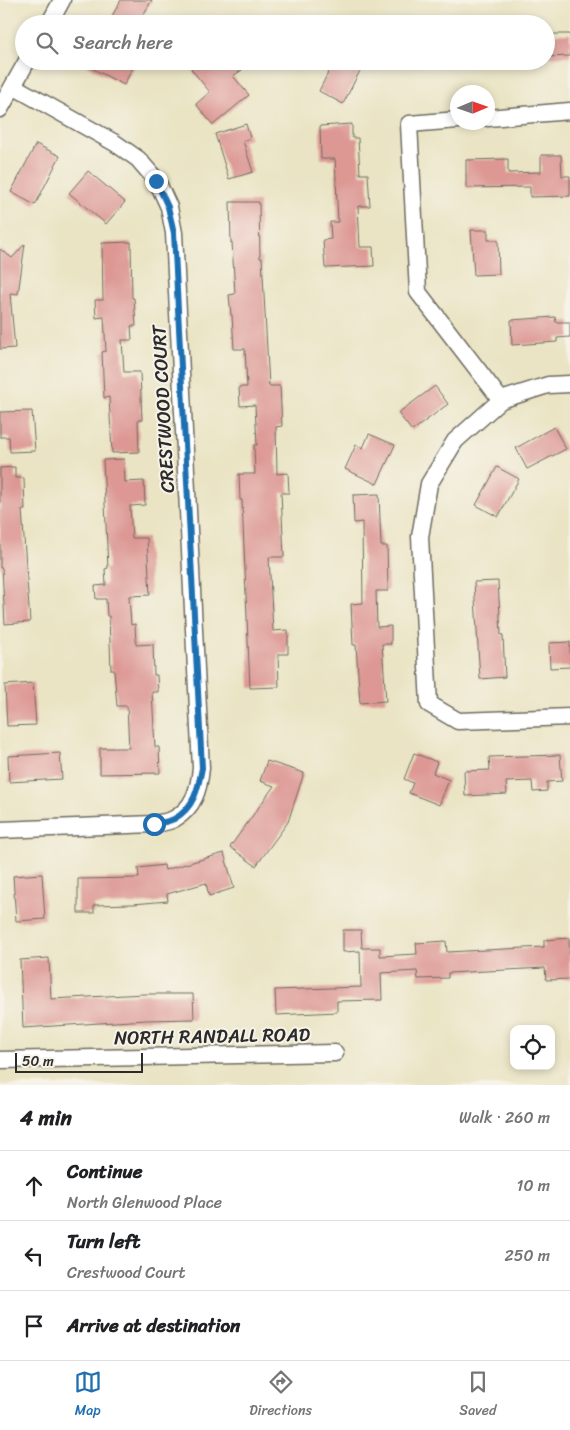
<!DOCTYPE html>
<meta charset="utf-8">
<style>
:root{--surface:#fff;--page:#f6f6f6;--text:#202124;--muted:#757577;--line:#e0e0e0;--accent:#1f6fb2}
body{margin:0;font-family:Sriracha,sans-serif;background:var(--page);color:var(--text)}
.controls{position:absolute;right:15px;bottom:15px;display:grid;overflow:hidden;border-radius:10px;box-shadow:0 2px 8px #0003}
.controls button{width:45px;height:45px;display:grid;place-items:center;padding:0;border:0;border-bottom:1px solid var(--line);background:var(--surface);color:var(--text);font:25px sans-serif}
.compass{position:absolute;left:450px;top:85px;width:45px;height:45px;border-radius:50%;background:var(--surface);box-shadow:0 2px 8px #0003;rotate:88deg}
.scale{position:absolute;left:15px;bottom:12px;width:128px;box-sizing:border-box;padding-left:5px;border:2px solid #2b2b2b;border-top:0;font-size:14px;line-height:18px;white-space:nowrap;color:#2b2b2b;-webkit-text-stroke:4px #f7f3e8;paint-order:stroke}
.stop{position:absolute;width:15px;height:15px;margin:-11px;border:4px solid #1f6fb2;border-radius:50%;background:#fff}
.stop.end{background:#1f6fb2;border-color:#fff;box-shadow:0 1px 5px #0008}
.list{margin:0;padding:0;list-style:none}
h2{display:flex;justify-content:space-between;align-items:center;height:65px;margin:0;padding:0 20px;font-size:21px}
h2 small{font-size:16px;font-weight:400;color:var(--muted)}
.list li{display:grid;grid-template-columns:32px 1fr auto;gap:15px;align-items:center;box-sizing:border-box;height:70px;padding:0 20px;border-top:1px solid var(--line)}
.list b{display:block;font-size:19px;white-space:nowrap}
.list p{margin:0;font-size:16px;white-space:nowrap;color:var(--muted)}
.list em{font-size:16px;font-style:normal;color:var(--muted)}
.icon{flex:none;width:28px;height:28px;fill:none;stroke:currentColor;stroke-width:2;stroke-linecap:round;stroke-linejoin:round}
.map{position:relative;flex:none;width:570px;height:1085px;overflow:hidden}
.search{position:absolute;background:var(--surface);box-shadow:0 2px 8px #0003;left:15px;right:15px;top:15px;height:55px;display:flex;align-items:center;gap:12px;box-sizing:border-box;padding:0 18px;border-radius:28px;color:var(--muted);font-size:19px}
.sheet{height:275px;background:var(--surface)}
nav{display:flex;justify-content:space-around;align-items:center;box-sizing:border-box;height:70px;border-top:1px solid var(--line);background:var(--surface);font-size:14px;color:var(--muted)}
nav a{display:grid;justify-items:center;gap:2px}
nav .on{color:var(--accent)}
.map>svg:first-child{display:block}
.building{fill:#dd9894}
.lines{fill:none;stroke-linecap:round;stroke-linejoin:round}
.street-casing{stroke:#6e6c61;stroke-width:19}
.street{stroke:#fff;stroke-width:16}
.route{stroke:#1f6fb2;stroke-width:6}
.labels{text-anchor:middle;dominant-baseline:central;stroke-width:4;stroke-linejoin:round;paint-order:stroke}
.street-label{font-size:19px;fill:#2b2b2b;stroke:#f7f3e8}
</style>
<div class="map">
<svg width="570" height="1085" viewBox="0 0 570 1085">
<rect width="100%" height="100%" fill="#f7f3e8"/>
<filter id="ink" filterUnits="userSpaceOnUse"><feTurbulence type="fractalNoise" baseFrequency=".02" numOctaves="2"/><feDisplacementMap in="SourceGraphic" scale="10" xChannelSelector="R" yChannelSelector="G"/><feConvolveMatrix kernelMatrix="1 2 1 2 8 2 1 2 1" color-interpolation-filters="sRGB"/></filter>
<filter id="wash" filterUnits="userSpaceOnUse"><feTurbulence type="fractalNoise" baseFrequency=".0096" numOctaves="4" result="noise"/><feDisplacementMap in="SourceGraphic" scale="20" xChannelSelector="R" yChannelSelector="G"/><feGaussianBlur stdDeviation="1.12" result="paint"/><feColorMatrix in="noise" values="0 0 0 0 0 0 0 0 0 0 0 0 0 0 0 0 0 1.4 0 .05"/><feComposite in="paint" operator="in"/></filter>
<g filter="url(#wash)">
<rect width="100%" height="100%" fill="#eae4c4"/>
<g id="blocks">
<path class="building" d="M121,0h31l-14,24h-12l-14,-8z
M546,34h24v22l-24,1z
M78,61h58l-12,24z
M201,61h34l7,9 -9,6 16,19 -36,30 -17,-21 14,-12 -19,-23z
M345,61h20l-22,43 -24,-13 13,-26 9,4z
M246,124l4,14 -7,3 10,31 -24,7 -14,-45z
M352,124v14h6l2,36h8l2,32h-12l2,41h13l1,19 -49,2 -2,-28 8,-1 -1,-17h8l-3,-63h-14l-1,-33z
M36,144l24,12 -25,49 -24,-13z
M541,155h20l1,21h8v20l-40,1v-10l-64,1v-28l42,-1v14l33,-1z
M88,171l37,31 -19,22 -37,-31z
M230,202h29l1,56h2l7,128h11l2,40 -6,1 1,47 11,-1 1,20h-8l3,64h-15l4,74 15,-1v24h-10l1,33 -29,1 -8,-188h-2l-1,-26h16l-1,-29h3l-2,-40 -15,1 -1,-19h8l-2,-38h-11l-2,-34h-1l-2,-20 6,-1 -3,-52 -1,1z
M471,230h17v10h10l1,34 -25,1z
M131,242l1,56h2l2,28h-5l1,14h-10l2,32h16l2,48h-4l1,32 -27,1 -3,-56 -5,1 -2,-46 4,-1 -2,-34 -8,1 -1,-18h8l-1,-57z
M25,244l-7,50 -8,-1 5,55 -15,1v-100l12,9z
M555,317l1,5h14v15l-13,1v4l-45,3 -1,-25z
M435,386l13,18 -36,27 -14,-18z
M32,411l3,40 -25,1 -1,-15h-9v-25z
M554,427l12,22 -39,20 -11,-21z
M369,434l26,11 -18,39 -32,-15 11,-24 7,3z
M124,459l1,23 19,-1 1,24 -15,1 2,32h15l3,57 -21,1 2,29 4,-1 1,21 17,-1 1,31h3l1,17h-6l3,55h4l1,26 -60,1v-26h29l-2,-42h-10l-3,-36h-3l-2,-54h-2l-1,-17h-10l-1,-13 11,-1 -1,-16 3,-1 -5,-108z
M15,467v11h9l1,32h-3l8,112 -25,2 -3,-56h-2v-100z
M497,467l22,12 -21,38 -22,-12z
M379,494l2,52h6l1,45h-12l1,36 14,-1v18h-9l4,57 -26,2 -4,-58h-3l-2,-41 12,-1 -1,-81 -8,1 -1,-28z
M498,581l3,54h2l2,42 -25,2 -6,-97z
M570,642v25l-20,1 -1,-25z
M33,683l3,42 -29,1 -2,-41z
M60,753l2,26 -53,3 -1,-26z
M414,753l23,9 -4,11 16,7 -10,25 -30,-12 4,-10 -9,-4z
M560,755l2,26 -15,1v9l-14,1 -1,-11 -26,1 1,12 -42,2 -1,-25 26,-1 -1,-13z
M267,761l37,12 -16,49 -32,44 -26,-19 44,-61 -14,-5z
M224,853l10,35 -25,8 -3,-13 -39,11 1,7 -35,3 -39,1v8h-16v-34l61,-1 -1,-10 26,-3 1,5z
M42,874l3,45 -29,2 -3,-45z
M343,930h18l1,18h18v8l37,-2 -1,-11 30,-2 1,11 97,-5v-7l25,-2 1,41 -24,1 -1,-12 -97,5v5l-30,1 -1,-8 -36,2 1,27 -45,1v11l-61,3 -1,-25 86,-3 -1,-36 -17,1z
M49,958l2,41 93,-5h49l1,25 -48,1 -123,8 -3,-68z"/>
</g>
</g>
<g filter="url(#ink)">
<use href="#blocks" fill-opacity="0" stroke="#6e6c61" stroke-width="1"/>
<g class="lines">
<defs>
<path id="street" d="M49,24l13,-24
M0,109l27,-48
M488,118l82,-7
M458,120l-49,4 9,168 83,108
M570,384l-22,1 -47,15 -46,41 -26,43 -9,53 9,167 29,17 112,-4
M0,830l154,-6c6,-1 14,-2 20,-5 20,-11 25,-30 27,-51l-27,-535 -5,-26 -12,-26 -19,-22 -23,-16 -102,-57
M0,1060l335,-7"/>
</defs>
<use href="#street" class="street-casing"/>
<use href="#street" class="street"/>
</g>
</g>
<g class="lines" filter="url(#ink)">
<path class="route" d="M154,824c6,-1 14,-2 20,-5 20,-11 24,-30 28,-51l-28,-535 -6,-26 -12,-26"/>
</g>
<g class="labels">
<g class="street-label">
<text transform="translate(163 409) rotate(-93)">CRESTWOOD COURT</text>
<text transform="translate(212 1036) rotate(-1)">NORTH RANDALL ROAD</text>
</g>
</g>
</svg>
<div class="controls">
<button><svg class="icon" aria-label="locate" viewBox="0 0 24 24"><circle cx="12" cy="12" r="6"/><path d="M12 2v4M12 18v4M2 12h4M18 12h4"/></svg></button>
</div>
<svg class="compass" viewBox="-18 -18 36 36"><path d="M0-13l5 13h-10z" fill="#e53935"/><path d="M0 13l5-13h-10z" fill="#757577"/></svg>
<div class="scale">50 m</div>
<div class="stop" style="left:154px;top:824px"></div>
<div class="stop end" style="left:156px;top:181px"></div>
<div class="search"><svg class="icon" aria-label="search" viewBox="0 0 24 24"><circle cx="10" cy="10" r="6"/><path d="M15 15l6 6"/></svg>Search here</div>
</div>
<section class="sheet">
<h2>4 min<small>Walk · 260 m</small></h2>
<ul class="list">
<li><svg class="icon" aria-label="ahead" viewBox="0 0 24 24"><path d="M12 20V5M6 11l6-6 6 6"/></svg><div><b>Continue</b><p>North Glenwood Place</p></div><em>10 m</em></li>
<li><svg class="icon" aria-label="left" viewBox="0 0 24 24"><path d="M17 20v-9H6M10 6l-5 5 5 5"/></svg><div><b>Turn left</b><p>Crestwood Court</p></div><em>250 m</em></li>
<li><svg class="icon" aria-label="arrive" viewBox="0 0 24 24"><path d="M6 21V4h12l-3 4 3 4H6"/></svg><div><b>Arrive at destination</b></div></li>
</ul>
</section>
<nav>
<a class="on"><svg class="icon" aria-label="map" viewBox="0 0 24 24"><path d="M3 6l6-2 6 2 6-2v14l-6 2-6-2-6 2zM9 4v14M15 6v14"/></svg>Map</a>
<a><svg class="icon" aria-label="directions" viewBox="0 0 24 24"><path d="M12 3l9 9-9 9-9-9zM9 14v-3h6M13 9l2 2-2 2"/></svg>Directions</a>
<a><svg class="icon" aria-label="saved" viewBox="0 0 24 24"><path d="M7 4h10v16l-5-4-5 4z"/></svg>Saved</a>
</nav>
